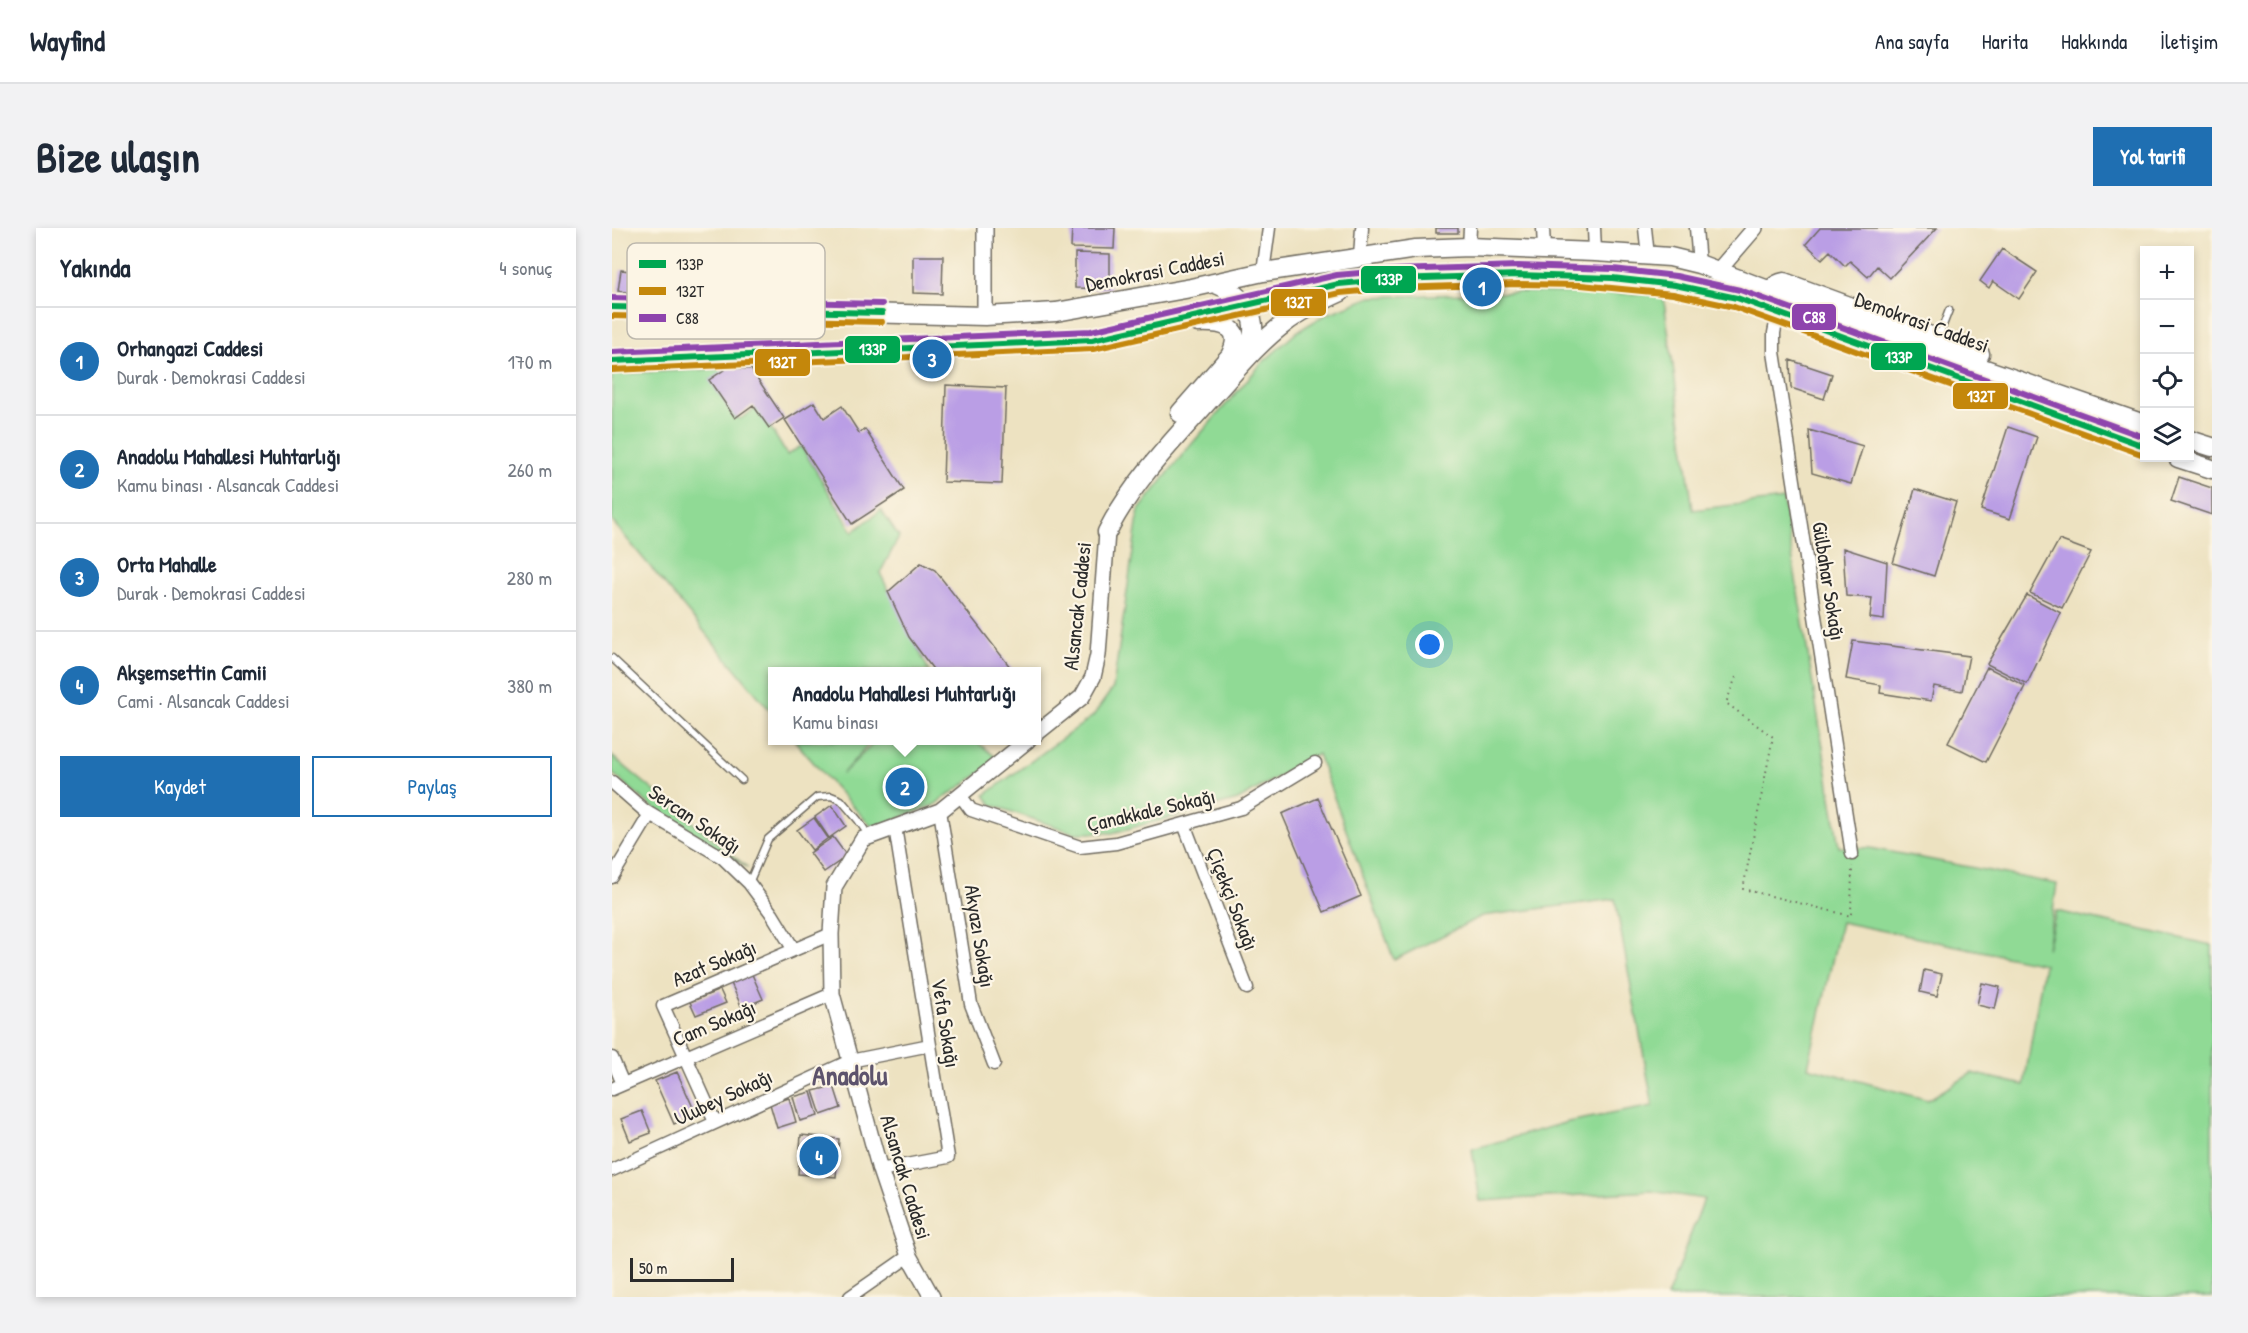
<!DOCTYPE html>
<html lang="tr">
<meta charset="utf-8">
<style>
:root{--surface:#fff;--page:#f2f2f3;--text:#1f2937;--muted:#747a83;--line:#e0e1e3;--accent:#1f6fb2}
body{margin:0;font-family:"Patrick Hand",sans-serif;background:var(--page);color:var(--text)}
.controls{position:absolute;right:18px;top:18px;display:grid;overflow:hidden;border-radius:0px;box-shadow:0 3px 9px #0003}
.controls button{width:54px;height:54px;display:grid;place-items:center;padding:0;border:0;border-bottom:2px solid var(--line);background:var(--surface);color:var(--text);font:30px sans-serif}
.scale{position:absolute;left:18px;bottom:15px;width:104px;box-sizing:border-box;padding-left:6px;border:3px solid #2b2b2b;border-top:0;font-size:16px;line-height:21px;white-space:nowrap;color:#2b2b2b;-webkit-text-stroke:4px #fcf5e5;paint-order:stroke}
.you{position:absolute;left:818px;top:417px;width:21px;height:21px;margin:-15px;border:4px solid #fff;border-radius:50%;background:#1a73e8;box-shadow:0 0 0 9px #1a73e833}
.badge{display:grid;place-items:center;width:39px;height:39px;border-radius:50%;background:var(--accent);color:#fff;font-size:20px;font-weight:700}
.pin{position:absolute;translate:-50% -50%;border:3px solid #fff;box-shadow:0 2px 6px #0006}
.popup{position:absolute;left:156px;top:439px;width:273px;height:78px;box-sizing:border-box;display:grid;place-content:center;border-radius:0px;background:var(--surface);filter:drop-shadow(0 2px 4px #0005);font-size:20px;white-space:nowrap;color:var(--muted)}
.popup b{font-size:22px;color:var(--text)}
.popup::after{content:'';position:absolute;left:50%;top:100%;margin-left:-12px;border:12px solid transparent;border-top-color:var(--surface)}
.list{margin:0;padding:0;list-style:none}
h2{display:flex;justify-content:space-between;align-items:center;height:78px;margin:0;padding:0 24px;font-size:26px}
h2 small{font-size:20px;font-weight:400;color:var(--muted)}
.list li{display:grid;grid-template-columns:39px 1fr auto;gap:18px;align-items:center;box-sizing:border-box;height:108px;padding:0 24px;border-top:2px solid var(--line)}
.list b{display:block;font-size:22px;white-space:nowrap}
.list p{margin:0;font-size:20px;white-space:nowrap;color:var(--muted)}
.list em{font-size:20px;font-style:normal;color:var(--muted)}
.actions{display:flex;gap:12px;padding:18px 24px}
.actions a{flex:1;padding:14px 0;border:2px solid var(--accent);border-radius:0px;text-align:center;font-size:21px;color:var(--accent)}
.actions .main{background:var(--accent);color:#fff}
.icon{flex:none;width:33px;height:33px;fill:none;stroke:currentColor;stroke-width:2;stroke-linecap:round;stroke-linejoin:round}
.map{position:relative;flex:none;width:1600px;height:1069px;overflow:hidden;border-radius:0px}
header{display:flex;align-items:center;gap:36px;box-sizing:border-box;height:84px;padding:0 30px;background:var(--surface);border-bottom:2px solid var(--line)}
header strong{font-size:28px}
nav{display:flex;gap:33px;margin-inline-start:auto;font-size:21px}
.intro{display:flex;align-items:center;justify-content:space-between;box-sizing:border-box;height:144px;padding:0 36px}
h1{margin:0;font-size:42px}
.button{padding:15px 27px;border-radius:0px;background:var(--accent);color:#fff;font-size:21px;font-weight:700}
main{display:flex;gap:36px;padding:0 36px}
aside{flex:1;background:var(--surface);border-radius:0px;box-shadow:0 3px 9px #0003}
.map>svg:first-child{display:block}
.green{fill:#90da95;stroke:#5e8260;stroke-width:1.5;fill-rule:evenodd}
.building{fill:#ba9ee5}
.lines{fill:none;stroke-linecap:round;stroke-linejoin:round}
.service-casing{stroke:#6f6b60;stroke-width:9}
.minor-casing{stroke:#6f6b60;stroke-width:15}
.tertiary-casing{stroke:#6f6b60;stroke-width:18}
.primary-casing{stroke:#6f6b60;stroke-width:21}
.path{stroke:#6f6b60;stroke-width:2;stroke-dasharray:1.5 4.5;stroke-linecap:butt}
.service{stroke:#fff;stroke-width:6}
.minor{stroke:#fff;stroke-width:12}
.tertiary{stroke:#fff;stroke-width:15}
.primary{stroke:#fff;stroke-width:18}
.bus-1-casing{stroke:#fcf5e5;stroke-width:10}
.bus-2-casing{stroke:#fcf5e5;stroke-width:10}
.bus-3-casing{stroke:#fcf5e5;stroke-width:10}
.bus-1{stroke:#00a651;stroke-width:6}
.bus-2{stroke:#c4870b;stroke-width:6}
.bus-3{stroke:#8e44ad;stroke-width:6}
.labels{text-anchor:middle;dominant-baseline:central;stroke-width:4.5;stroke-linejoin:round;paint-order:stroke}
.street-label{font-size:21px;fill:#2b2b2b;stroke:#fcf5e5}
.district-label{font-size:27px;font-weight:bold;fill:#5d536c;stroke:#fcf5e5}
.key{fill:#fcf5e5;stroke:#bdb8ad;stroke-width:1.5}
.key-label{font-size:16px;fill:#2b2b2b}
.line-badge{stroke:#fcf5e5;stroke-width:2}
.badge-label{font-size:16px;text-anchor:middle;font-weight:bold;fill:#fff}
</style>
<header>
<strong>Wayfind</strong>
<nav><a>Ana sayfa</a><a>Harita</a><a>Hakkında</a><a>İletişim</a></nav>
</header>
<div class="intro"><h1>Bize ulaşın</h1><a class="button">Yol tarifi</a></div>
<main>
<aside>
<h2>Yakında<small>4 sonuç</small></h2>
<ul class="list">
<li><span class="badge">1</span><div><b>Orhangazi Caddesi</b><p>Durak · Demokrasi Caddesi</p></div><em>170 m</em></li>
<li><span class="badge">2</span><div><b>Anadolu Mahallesi Muhtarlığı</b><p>Kamu binası · Alsancak Caddesi</p></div><em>260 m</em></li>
<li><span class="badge">3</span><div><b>Orta Mahalle</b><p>Durak · Demokrasi Caddesi</p></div><em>280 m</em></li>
<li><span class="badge">4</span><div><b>Akşemsettin Camii</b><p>Cami · Alsancak Caddesi</p></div><em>380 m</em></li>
</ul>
<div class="actions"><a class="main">Kaydet</a><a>Paylaş</a></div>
</aside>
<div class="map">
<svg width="1600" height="1069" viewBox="0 0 1600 1069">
<rect width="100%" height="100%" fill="#fcf5e5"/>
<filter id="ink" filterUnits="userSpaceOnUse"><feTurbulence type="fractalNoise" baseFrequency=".0167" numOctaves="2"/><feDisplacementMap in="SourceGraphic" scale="12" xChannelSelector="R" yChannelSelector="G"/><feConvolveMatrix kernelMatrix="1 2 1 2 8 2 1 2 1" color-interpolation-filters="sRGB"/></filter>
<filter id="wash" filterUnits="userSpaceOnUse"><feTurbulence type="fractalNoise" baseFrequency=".008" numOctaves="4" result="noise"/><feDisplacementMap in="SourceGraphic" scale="24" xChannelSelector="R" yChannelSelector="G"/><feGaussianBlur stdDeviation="1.35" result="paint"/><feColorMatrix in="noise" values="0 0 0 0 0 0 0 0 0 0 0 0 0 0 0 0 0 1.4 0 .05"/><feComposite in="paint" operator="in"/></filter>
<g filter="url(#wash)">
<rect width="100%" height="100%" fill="#ede2c1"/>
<path class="green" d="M914,64l137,2 30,216 90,-11 56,348 31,1 187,36 -10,65 9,-38 156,34v352h-545l37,-98 -53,-8 -171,10 -8,-52 96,-27 85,-16 -38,-207 -133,17 -88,44 -76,-206 -80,46 -126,33h-38l-82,-28 -7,-10 108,-79 20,-28 26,-178 44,-56 79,-91 36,-32 27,-16 46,-18zM1229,694l203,42 -20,121 -52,-12 -44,27 -120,-33z
M120,140l-22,12 25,37 5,2 18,-12 29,48 14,-9 52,86 28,-22 18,27 -19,36 49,98 -156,1v42l-161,-193v-147z
M183,513h76l-29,33 34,-33h100l23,19 -65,45 -61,23 -41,-44z
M0,528l136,112 -97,-62 -39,-33z"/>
<g id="blocks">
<path class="building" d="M460,0h43l-1,21 -43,-1z
M824,0h22v5h-22z
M1208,0h117l-47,50 -13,-12 -9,11 -18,-16 -5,5 -15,-15 -8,8 -16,-15z
M1390,21l35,23 -18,27 -26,-18 -4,7 -9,-7z
M463,25l35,1v35l-35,-1z
M301,28h30l-1,38 -29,-1z
M61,29l55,2 -1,38 -56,-2z
M9,42l19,2 -3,21 -19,-2z
M1178,132l42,14 -8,25 -33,-11z
M115,140l24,1 33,49 -15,10 -16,-23 -18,13 -26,-38z
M334,157l60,3 -4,96 -59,-2z
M202,174l10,16 18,-12 17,27 6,-4 39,61 -52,34 -67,-104z
M1396,199l29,10 -27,82 -29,-9z
M1197,202l54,16 -12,38 -39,-11z
M1567,249l33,11v27l-41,-14z
M1303,261l41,13 -22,74 -41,-13z
M1447,312l32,12 -29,56 -32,-15z
M1231,320l44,14 -3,58 -14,-2 2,-20 -26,-2z
M309,335l14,7 79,102h-79l-26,-35 -21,-45z
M1415,367l34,18 -34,71 -40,-20z
M1241,413l116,15 -7,35 -28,-5 -3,15 -51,-8 1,-8 -35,-6z
M1375,439l38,19 -39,76 -38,-19z
M300,544l7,18 -19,8 -8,-17z
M706,570l43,98 -37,16 -42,-98z
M220,577l14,21 -17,12 -14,-21z
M202,590l14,20 -16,12 -15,-20z
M221,609l14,19 -23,16 -14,-19z
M1312,742l18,4 -5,22 -17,-4z
M139,744l12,27 -21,9 -12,-27z
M1370,755l18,4 -5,22 -18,-4z
M108,762l6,13 -30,12 -6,-13z
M65,844l19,42 -22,10 -19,-43z
M222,858l7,22 -20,7 -8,-24z
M199,864l7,24 -18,5 -7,-24z
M177,870l7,24 -19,6 -7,-24z
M30,883l9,22 -21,8 -9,-22z
M189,907l38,4 -3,38 -38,-3z"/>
</g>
</g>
<g filter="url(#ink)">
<use href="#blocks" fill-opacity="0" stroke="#6f6b60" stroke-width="1.5"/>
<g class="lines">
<defs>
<path id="service" d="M1327,108l10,-26
M0,430l130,122
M137,655l19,-44 49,-42 14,-1 10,4 17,20 11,16"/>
<path id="minor" d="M931,0l1,21
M982,0l1,24
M1033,0l3,28
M1084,0l3,36
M857,19l1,-19
M748,28l2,-28
M651,44l6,-44
M1166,85l-4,20v19l78,502
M0,554l33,29 77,46 27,26 23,31 22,36
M348,567l11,15 109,37 36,-4 125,-35 74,-45
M328,583l31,193 23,60
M572,596l63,164
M0,649l38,-63
M0,830l11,26
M0,861l220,-95
M103,894l-52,-116 168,-72
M0,942l238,-109 80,-16
M268,942l68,-13 -53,-330
M238,1069l59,-41"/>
<path id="tertiary" d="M1106,43l37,-43
M373,88v-88
M425,505l45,-36 11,-20 5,-22 9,-123
M320,1069l-23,-41 -29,-86 -48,-176 -1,-60 3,-47 29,-48 77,-28 88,-71"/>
<path id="primary" d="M601,55c33,12 51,38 33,72
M1156,70c2,-10 7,-14 16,-16l196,72
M0,79l373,9 71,-4 135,-24 72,-16 153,-23 53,-2 126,5 75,5 29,7 194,73 251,87
M0,133l48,-1 432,-20 247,-56c49,-6 98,-7 147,-8 85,-2 168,0 251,22l407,148
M568,185l50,-57c15,-30 -7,-34 -32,-33
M1578,212l22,7
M1566,230l34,11
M495,304c26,-51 66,-91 104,-134 23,-25 46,-54 74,-75 17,-13 36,-22 56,-31"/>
</defs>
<use href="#service" class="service-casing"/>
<use href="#minor" class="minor-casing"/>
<use href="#tertiary" class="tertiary-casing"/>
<use href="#primary" class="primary-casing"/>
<path class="path" d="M1124,449l-10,26 47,34 -30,152 108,27 1,-50"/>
<use href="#service" class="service"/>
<use href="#minor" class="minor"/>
<use href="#tertiary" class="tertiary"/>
<use href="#primary" class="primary"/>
<defs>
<path id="bus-1" d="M0,79l270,6
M0,133l480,-21 247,-56 55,-5 124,-4 94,3 63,7 62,13 407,148"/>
<path id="bus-2" d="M0,88l270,6
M0,142l481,-21 247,-56 55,-5 123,-4 63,1 92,9 61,13 407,147"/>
<path id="bus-3" d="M0,70l270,6
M0,124l479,-21 246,-56 57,-5 124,-4 95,3 63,7 64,14 404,147"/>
</defs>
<use href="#bus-1" class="bus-1-casing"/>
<use href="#bus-2" class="bus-2-casing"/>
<use href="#bus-3" class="bus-3-casing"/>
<use href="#bus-1" class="bus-1"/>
<use href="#bus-2" class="bus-2"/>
<use href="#bus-3" class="bus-3"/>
</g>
</g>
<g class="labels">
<g class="street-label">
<text transform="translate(543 43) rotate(-11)">Demokrasi Caddesi</text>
<text transform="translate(1310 94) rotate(20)">Demokrasi Caddesi</text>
<text transform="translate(1217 353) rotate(81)">Gülbahar Sokağı</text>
<text transform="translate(465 378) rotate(-84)">Alsancak Caddesi</text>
<text transform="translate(539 582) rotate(-13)">Çanakkale Sokağı</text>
<text transform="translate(83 591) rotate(34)">Sercan Sokağı</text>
<text transform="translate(621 671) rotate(69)">Çiçekçi Sokağı</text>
<text transform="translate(368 708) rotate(81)">Akyazı Sokağı</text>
<text transform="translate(102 735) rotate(-23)">Azat Sokağı</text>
<text transform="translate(102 795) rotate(-23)">Cam Sokağı</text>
<text transform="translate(334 795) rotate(81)">Vefa Sokağı</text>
<text transform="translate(111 869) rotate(-25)">Ulubey Sokağı</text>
<text transform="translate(294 949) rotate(73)">Alsancak Caddesi</text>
</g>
<g class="district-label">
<text x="238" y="847">Anadolu</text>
</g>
</g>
<rect x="15" y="15" width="198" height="96" rx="9" class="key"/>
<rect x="27" y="32" width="27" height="8" fill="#00a651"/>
<rect x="27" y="59" width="27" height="8" fill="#c4870b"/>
<rect x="27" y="86" width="27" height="8" fill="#8e44ad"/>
<g class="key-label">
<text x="64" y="42">133P</text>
<text x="64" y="69">132T</text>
<text x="64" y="96">C88</text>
</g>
<g class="line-badge">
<rect x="748" y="37" width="57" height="29" rx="6" fill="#00a651"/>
<rect x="658" y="60" width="57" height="29" rx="6" fill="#c4870b"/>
<rect x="1179" y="75" width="46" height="28" rx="6" fill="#8e44ad"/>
<rect x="232" y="107" width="57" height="29" rx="6" fill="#00a651"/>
<rect x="1258" y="114" width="57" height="29" rx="6" fill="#00a651"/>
<rect x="142" y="120" width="57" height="29" rx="6" fill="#c4870b"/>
<rect x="1340" y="154" width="57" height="28" rx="6" fill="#c4870b"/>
</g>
<g class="badge-label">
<text x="777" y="57">133P</text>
<text x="686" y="80">132T</text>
<text x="1202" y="95">C88</text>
<text x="261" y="127">133P</text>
<text x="1287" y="135">133P</text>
<text x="170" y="140">132T</text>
<text x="1369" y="174">132T</text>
</g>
</svg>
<div class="controls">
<button>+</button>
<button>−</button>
<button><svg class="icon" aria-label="locate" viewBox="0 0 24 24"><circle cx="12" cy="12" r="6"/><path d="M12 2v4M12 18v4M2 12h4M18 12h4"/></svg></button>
<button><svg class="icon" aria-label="layers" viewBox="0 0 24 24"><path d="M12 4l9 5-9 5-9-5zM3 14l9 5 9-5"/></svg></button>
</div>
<div class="scale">50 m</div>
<div class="you"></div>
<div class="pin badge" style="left:870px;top:59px">1</div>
<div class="pin badge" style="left:293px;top:559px">2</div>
<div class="popup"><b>Anadolu Mahallesi Muhtarlığı</b>Kamu binası</div>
<div class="pin badge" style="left:320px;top:131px">3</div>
<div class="pin badge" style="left:207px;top:928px">4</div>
</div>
</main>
